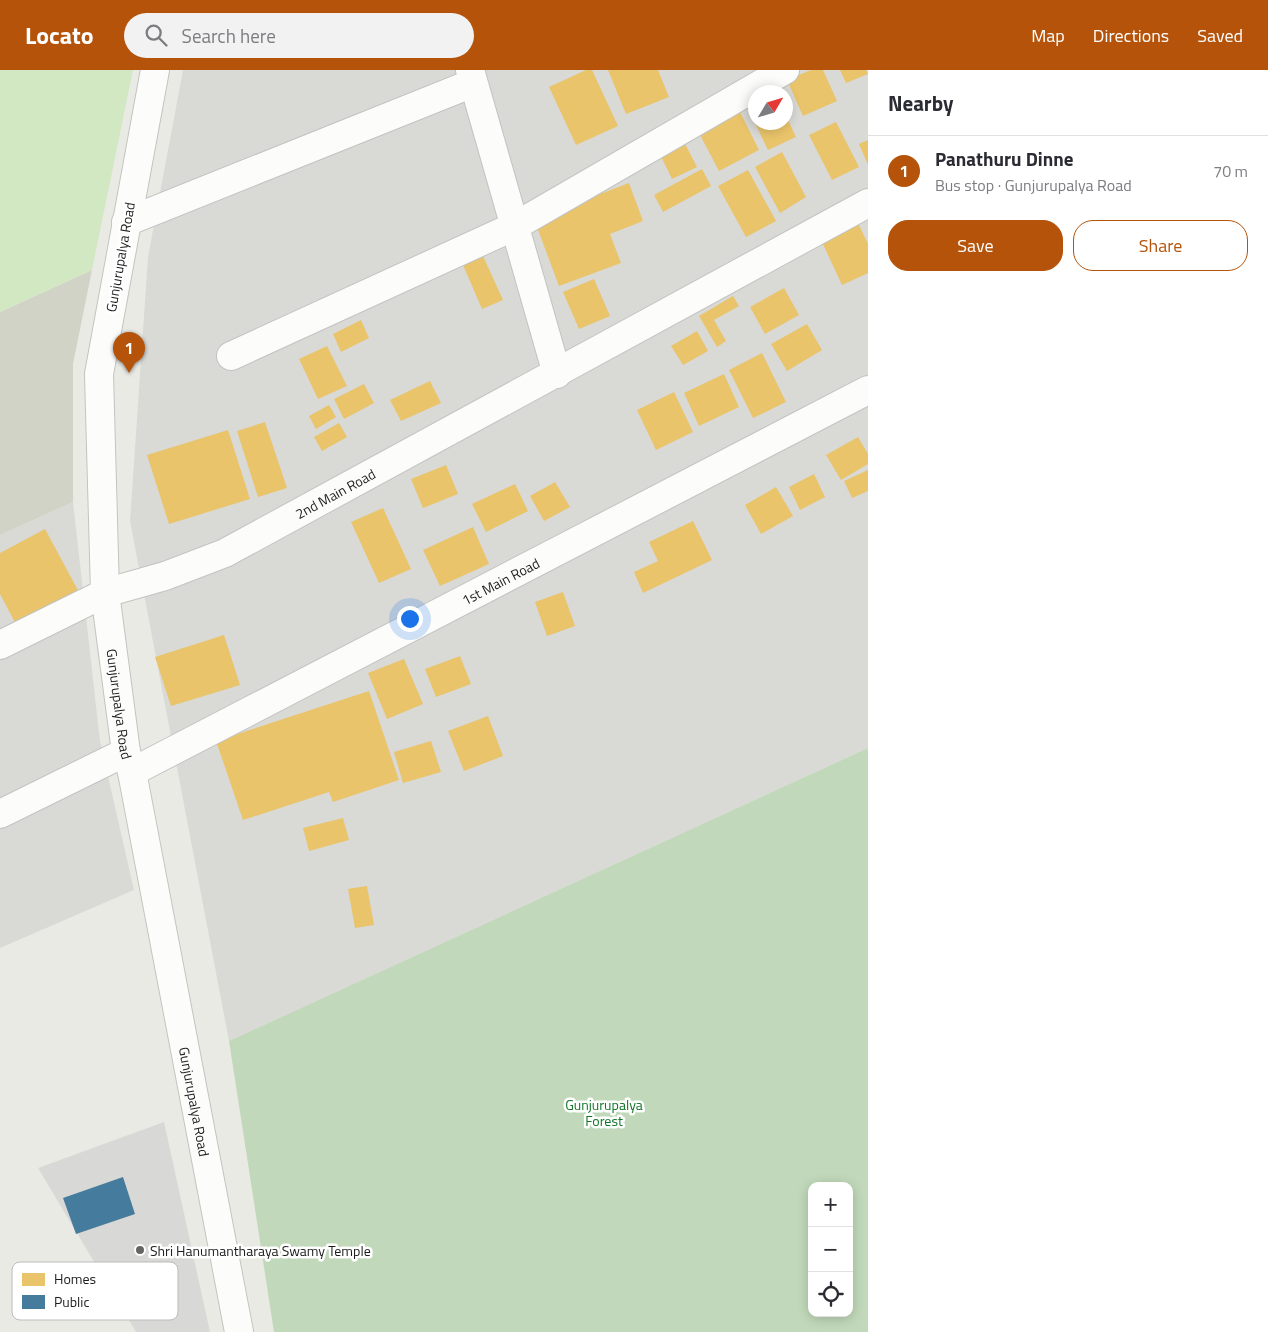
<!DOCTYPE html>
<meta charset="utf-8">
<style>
:root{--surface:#fff;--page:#f2f2f3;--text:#2b2b33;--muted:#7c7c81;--line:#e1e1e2;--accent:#b45309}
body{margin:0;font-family:"Titillium Web",sans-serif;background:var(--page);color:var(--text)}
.controls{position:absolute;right:15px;bottom:15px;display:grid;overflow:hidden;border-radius:10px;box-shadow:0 2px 12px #0003}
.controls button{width:45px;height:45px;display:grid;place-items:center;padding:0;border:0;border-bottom:1px solid var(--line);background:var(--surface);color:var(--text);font:25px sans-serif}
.compass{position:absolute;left:748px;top:15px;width:45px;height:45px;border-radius:50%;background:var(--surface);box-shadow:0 2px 12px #0003;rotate:52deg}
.you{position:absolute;left:409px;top:548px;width:18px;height:18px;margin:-12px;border:4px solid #fff;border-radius:50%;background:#1a73e8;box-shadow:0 0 0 8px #1a73e833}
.badge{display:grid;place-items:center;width:32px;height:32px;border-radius:50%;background:var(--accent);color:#fff;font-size:16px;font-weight:700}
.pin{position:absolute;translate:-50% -41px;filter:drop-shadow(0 1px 2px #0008)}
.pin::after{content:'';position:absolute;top:26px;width:18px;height:15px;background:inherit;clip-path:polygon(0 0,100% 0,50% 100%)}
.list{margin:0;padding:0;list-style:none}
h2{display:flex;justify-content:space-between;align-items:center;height:65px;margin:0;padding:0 20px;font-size:21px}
h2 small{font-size:16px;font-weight:400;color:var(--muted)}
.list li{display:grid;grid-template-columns:32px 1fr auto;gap:15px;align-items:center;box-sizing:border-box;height:70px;padding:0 20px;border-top:1px solid var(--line)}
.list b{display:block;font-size:19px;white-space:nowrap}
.list p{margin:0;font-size:16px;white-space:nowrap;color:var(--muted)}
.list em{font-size:16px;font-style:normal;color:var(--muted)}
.actions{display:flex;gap:10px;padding:15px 20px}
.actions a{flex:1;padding:11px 0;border:1px solid var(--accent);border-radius:20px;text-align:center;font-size:18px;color:var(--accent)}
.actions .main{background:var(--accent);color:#fff}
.icon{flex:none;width:28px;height:28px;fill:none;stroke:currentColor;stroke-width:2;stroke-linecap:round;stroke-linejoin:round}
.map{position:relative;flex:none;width:868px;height:1262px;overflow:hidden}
header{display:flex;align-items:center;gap:30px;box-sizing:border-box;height:70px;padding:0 25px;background:var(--accent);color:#fff}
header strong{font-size:24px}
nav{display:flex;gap:28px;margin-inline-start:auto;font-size:18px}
.search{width:350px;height:45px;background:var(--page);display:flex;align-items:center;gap:12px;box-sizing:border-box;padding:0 18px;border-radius:28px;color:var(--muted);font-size:19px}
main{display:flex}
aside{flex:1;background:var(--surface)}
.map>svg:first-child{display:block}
.residential{fill:#d9d9d6;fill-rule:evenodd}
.religious{fill:#d8d8d6}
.construction{fill:#d2d3c7}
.grass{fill:#d2e8c3}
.forest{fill:#c1d9ba;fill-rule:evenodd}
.homes{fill:#e9c46a}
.public{fill:#457b9d}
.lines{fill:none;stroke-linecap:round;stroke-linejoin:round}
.minor-casing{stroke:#c3c3c1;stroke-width:30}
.minor{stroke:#fcfcfb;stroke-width:28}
.poi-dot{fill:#646462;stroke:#fff;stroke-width:2}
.labels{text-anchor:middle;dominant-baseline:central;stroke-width:5;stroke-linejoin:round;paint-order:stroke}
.street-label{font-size:14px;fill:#1c1c1c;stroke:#fff}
.park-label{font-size:14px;fill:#0e7525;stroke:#fff}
.poi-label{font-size:14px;fill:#1c1c1c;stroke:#fff;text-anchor:start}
.key{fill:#fff;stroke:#bbb;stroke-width:1}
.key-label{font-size:14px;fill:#1c1c1c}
</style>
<header>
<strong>Locato</strong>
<div class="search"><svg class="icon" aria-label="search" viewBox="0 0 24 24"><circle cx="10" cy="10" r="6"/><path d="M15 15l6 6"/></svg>Search here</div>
<nav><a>Map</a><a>Directions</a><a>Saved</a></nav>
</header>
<main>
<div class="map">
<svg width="868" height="1262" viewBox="0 0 868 1262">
<rect width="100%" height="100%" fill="#eaeae5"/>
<path class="residential" d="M183,0h685v678l-639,293 -99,-520 18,-264zM756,22h30v30h-30z
M73,432l27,239 34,149 -134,58v-413z"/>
<path class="religious" d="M164,1052l46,210h-74l-98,-164z"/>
<path class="construction" d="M92,200l-19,94v138l-73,33v-223z"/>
<path class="grass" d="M0,0h133l-41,200 -92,42z"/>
<path class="forest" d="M868,678v584h-594l-45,-291zM812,1116h37v127h-37z"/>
<path class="homes" d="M586,0h6l26,56 -42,19 -27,-58z
M608,0h50l11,27 -43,17z
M811,0h12l14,31 -34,15 -16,-36z
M840,0h26l2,4 -22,9z
M770,15l4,7h-18v30h30v-6l10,21 -28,13 -25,-52z
M740,42l19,38 -40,21 -20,-38z
M836,52l23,45 -27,13 -23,-45z
M680,64l17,33 -25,12 -16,-33z
M868,70v25l-9,-21z
M782,82l24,45 -26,16 -25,-46z
M702,99l9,17 -48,26 -9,-17z
M748,100l28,51 -30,16 -28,-51z
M629,113l14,38 -33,13 11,29 -62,23 -25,-67z
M859,155l9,19v29l-26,12 -20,-43z
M483,186l20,44 -21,9 -19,-44z
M594,209l16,37 -31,13 -16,-37z
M784,218l15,27 -34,19 -15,-27z
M733,226l6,10 -25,14 12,21 -9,6 -18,-31z
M361,250l8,18 -28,14 -8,-18z
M807,254l15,26 -35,21 -16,-27z
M697,261l11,20 -25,14 -12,-19z
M327,276l20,40 -29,13 -19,-40z
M762,283l24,49 -33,16 -24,-48z
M724,304l15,33 -40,19 -15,-33z
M430,311l11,22 -40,18 -11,-21z
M364,314l10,19 -30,16 -10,-20z
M674,322l19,40 -37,18 -19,-40z
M329,335l7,12 -20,12 -7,-13z
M265,352l22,66 -29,9 -21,-66z
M339,353l8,14 -25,14 -8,-14z
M228,360l22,69 -81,25 -22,-69z
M858,367l10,17v10l-27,16 -15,-25z
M446,395l12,29 -35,14 -12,-29z
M868,400v21l-16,7 -8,-17z
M814,404l11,23 -25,13 -11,-23z
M555,412l15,25 -26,14 -14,-25z
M515,414l13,27 -42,21 -14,-28z
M776,417l17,29 -32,18 -16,-29z
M383,438l28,61 -32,14 -28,-61z
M693,451l19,39 -69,33 -9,-21 24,-11 -9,-19z
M473,457l16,37 -49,22 -17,-36z
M45,459l35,65 -62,34 -18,-34v-41z
M563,522l12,34 -28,10 -12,-34z
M224,565l16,50 -69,21 -16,-49z
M460,586l11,28 -35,13 -11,-28z
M404,589l19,45 -36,15 -19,-46z
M369,621l30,89 -66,22 -4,-10 -86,28 -27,-79z
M488,646l15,40 -39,15 -16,-40z
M431,671l10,31 -38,11 -9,-31z
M343,748l6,22 -40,11 -6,-23z
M367,816l7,39 -19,3 -7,-39z"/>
<path class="public" d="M123,1107l12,37 -59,20 -13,-36z"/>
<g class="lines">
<defs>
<g id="minor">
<path id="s1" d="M155,0l-56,304 6,219 21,159 6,20 107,560"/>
<path d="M470,0l87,304"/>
<path d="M126,152l347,-139"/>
<path d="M231,286l284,-130 270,-156"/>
<path id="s2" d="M0,575l105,-52 60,-17 60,-23 643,-350"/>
<path id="s3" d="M132,702l736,-382"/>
<path d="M0,744l126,-62"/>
</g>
</defs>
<use href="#minor" class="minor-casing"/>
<use href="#minor" class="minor"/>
</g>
<circle class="poi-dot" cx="140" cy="1180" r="5"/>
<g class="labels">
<g class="street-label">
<text transform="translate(120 187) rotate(-80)">Gunjurupalya Road</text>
<text stroke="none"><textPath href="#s2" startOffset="369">2nd Main Road</textPath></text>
<text stroke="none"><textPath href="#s3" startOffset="415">1st Main Road</textPath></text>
<text stroke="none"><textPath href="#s1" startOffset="640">Gunjurupalya Road</textPath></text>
<text stroke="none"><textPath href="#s1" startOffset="1045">Gunjurupalya Road</textPath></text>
</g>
<g class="park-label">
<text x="604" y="1034">Gunjurupalya<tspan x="604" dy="16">Forest</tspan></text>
</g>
<g class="poi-label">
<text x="150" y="1180">Shri Hanumantharaya Swamy Temple</text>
</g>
</g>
<rect x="12" y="1192" width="166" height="58" rx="8" class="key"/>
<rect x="22" y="1203" width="23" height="13" fill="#e9c46a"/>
<rect x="22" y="1225" width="23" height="14" fill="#457b9d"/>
<g class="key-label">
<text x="54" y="1214">Homes</text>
<text x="54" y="1237">Public</text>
</g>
</svg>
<div class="controls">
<button>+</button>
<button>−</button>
<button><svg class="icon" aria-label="locate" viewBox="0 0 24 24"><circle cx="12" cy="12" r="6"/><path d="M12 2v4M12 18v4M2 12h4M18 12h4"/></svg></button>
</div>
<svg class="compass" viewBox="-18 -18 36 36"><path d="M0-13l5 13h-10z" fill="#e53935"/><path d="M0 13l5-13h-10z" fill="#7c7c81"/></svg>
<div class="you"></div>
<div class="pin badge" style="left:129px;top:303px">1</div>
</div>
<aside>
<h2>Nearby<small></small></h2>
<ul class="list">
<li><span class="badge">1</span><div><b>Panathuru Dinne</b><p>Bus stop · Gunjurupalya Road</p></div><em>70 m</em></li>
</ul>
<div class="actions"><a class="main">Save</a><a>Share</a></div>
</aside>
</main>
